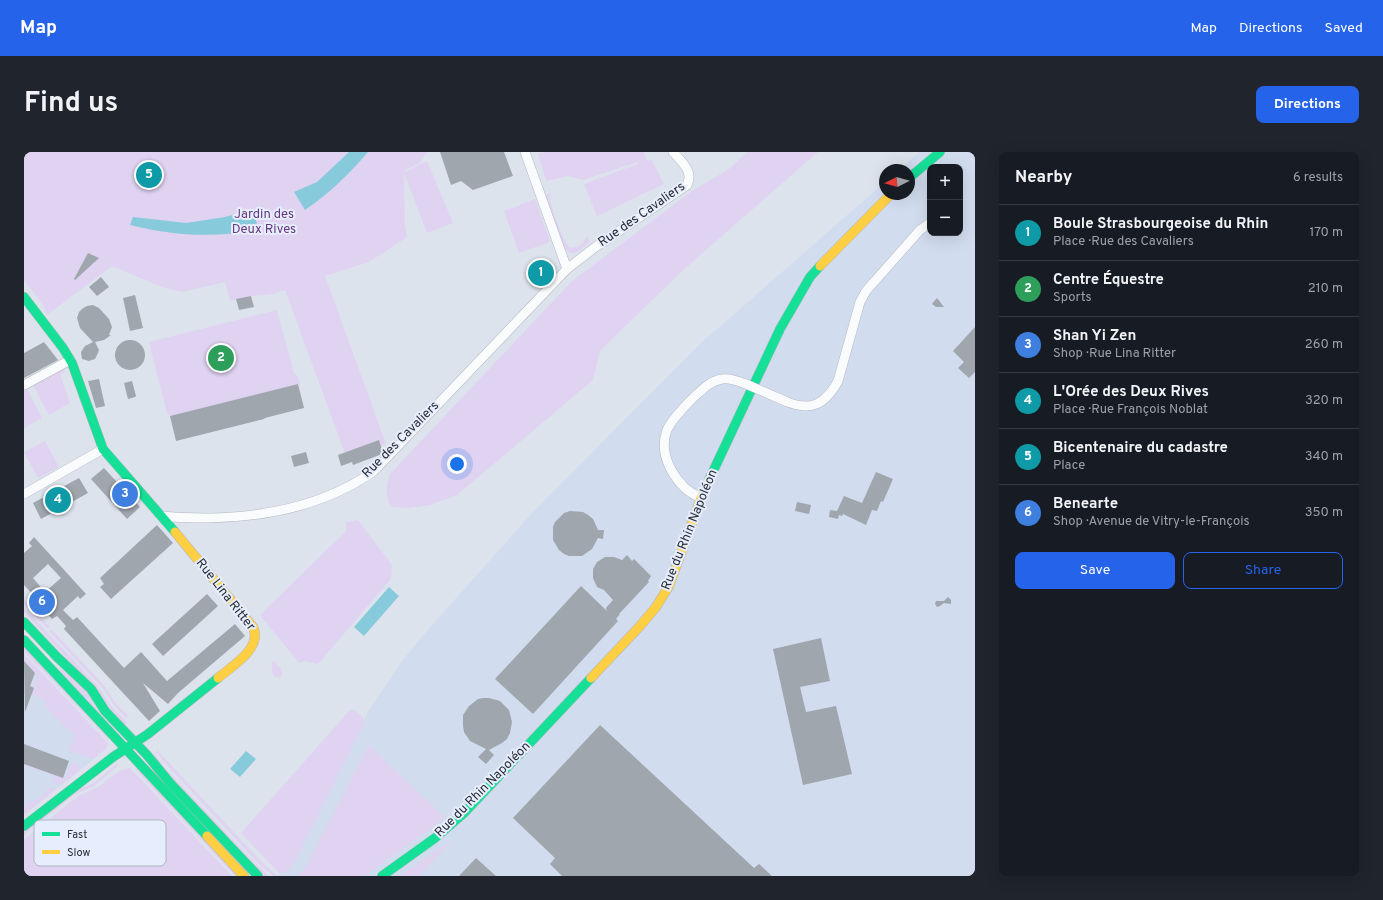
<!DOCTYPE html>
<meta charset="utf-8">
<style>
:root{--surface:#171b24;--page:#20242c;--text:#f1f3f6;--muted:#9ea1a6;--line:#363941;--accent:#2563eb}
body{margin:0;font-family:Overpass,sans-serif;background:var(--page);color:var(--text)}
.controls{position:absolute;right:12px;top:12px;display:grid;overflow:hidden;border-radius:8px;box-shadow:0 4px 16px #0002}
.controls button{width:36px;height:36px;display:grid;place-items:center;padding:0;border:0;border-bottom:1px solid var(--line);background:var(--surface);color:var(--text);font:20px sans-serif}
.compass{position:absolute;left:855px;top:12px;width:36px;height:36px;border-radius:50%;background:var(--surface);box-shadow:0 4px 16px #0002;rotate:264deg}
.you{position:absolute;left:433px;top:312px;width:14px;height:14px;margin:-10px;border:3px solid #fff;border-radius:50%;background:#1a73e8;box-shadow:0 0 0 6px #1a73e833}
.badge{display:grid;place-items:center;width:26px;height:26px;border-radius:50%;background:var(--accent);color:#fff;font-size:13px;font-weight:700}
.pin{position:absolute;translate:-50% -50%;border:2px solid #fff;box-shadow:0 1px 4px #0006}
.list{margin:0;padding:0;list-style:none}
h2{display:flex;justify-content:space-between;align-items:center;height:52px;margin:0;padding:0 16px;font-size:17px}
h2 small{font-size:13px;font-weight:400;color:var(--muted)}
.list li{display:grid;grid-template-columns:26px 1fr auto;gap:12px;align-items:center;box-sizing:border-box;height:56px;padding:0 16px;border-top:1px solid var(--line)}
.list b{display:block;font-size:15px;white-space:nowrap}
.list p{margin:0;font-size:13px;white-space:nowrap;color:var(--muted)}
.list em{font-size:13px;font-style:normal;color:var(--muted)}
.actions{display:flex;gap:8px;padding:12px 16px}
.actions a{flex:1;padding:9px 0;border:1px solid var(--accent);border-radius:8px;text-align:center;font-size:14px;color:var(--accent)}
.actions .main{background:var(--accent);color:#fff}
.map{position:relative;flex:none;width:951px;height:724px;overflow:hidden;border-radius:8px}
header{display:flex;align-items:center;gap:24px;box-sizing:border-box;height:56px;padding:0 20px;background:var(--accent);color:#fff}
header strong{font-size:19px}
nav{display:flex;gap:22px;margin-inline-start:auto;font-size:14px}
.intro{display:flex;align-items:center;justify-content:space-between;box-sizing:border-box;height:96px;padding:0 24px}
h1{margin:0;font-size:28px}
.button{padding:10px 18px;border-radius:8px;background:var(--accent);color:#fff;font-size:14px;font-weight:700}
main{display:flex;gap:24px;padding:0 24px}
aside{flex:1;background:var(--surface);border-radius:8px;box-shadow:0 4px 16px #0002}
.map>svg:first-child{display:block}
.built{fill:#d1dcee;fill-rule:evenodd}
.green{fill:#e0d2f1}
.water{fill:#87cadb}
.building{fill:#a0a6ad;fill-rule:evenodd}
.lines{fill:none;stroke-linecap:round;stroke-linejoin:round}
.street-casing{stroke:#b3b8bf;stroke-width:10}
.fast-casing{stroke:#b3b8bf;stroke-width:10}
.slow-casing{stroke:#b3b8bf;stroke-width:10}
.street{stroke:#fafbfc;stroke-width:9}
.fast{stroke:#16e098;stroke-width:9}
.slow{stroke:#ffcf43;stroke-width:9}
.street-bridge-casing{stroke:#b3b8bf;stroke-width:10;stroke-linecap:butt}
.street-bridge{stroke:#fafbfc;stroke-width:9}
.labels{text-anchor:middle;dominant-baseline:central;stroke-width:4;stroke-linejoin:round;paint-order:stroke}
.park-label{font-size:13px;fill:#66377f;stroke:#e6eefd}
.street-label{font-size:13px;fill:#2b2f36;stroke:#e6eefd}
.key{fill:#e6eefd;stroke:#aeb5c1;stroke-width:1}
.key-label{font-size:11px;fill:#2b2f36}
</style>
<header>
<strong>Map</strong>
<nav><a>Map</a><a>Directions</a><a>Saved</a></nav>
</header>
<div class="intro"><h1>Find us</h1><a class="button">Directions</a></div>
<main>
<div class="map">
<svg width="951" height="724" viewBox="0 0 951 724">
<rect width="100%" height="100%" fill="#dde3ed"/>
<path class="built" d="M895,0h56v724h-697l10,-10 81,-156 33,-49 30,-36 100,-112 169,-170 184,-161v12h24v-24h-10zM906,15h30v66h-30z
M0,508l56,60 20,34 -76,61z"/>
<path class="green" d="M0,0h403l-7,11 -15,7v2l22,-11 26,62 -26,10 -23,-60 1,52 2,12 -27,18 -14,8 -41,13 61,168 -39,15 -62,-169 -12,4 -22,2 -21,5 -5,-19 -43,10 -20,-5 -50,-21 -65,49 -4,-10 -19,-25z
M521,0h99l3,9 5,-1 12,24 -67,32 -13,-32 54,-20v-2l-55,18 -15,-4 -22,5 -8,-27z
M723,0h71l-137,120 -81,79 -7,29 -136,115 -27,10 -21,3 -17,-1c-8,-11 -6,-21 -2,-33l182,-193 120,-90 37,-22z
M527,41l-2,3c3,14 12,40 20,51 9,3 15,-5 18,-11l3,6 -14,11h-6l-6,-5 -19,-53z
M511,47l15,43 -31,11 -15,-42z
M253,158l17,63 4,4 2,7 -130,32 -3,-3 -18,-71z
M39,214l2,6 -5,2 10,29 -21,12 -17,-32z
M2,235l16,31 -18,10v-40z
M21,289l14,26 -21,11 -14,-26z
M334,368l34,45 -1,14 -73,85 -13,-3 -6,2 -39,-48 86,-84v-9z
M0,448l26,27 -2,2 -24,-25z
M0,456l73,77 14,21 15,15v3l-1,1 -17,-19 -14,-18 -70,-76z
M27,477l52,55 11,17 14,15 -2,2 -13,-14 -8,-13 -10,-11 -46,-49z
M0,495l85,91 -1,1 -84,-88z
M0,502l84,89 -1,5 -14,11 -24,-9 6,-16 -6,-3 -25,-26 2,-2 -6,-6 -2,1 -6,-6 6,-16 -14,-15z
M249,508l8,9 1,5 -2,4 -5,-1c-4,-4 -4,-11 -2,-17z
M37,517l13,10 13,13 14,24 -42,-45z
M326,558h4l9,7 1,5 -2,5 -70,140 -7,6h-6l-38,-40z
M345,593l76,73 -81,58h-68l7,-4z
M133,598l103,110 17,16h-4l-16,-14 -90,-97 -11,-13z
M130,601l11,15 88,93 16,15h-5l-13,-13 -78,-84 -20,-24z
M48,610l5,2 3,6 -20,15 -7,-3 2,-6 -31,-11v-1l41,15z
M93,612l1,2 -24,20 -20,9 -50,40v-3l53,-42 15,-6z
M113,615l101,109h-3l-100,-107z
M106,616l102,108h-208v-36l54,-44 20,-9 21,-16z
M27,635l5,2 -32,26v-8l2,1 2,-6h6z
M428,689l-33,35h-19c17,-12 34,-24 52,-35z"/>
<path class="water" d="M325,0h19c-20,23 -38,41 -63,58l-11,-18 23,-10z
M230,57l4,21c-45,8 -84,6 -128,-5l3,-8 53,6 39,-6z
M365,435l10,9 -35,40 -10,-9z
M222,599l10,8 -16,18 -10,-8z"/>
<path class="building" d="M416,0h64l9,24 -40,14 -12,-9 -10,4z
M64,101l11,5 -24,22 -1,-1z
M525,113l3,7 -7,3 1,4 -8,3 -5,-11z
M77,125l8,10 -12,9 -8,-9z
M111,143l8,33 -13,3 -7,-33z
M227,144l3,11 -15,3 -3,-11z
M913,146l7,9h-8l-4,-3z
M69,153l6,3 10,11 3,8 -3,8h2l-7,5 -9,2 4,8 -1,3 -3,6 -6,2 -7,-2 -1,-7 4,-6 8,-4 -13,-14 -3,-10 2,-6 3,-3 5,-3z
M951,175v45l-6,6 -11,-10 6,-6 -11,-11z
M91 203a15 15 0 1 1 30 0a15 15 0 1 1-30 0Z
M20,190l14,18 -34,18v-25z
M75,227l6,27 -9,2 -8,-27z
M108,229l4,15 -1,1 -7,2 -4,-16z
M274,232l6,24 -39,10 -1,1 -88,22 -6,-25z
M355,288l4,13 -1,1 -29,11 -1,-3 -11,4 -3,-11z
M282,300l3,11 -15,4 -3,-11z
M80,316l36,39 -13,12 -36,-40z
M852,320l17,7 -10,23 -2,-1 -4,10 -5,-1 -6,15 -23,-11 -1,2 -3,-1 -1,4 -9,-2 1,-7 7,1 7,-15 18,7z
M55,326l9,15 -47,26 -8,-16z
M773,350l14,3 -2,9 -14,-3z
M546,359l13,1 5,3 5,4 5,11h6l-1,9 -5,-1 -6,11 -10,7h-13l-5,-2 -5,-4 -6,-10v-13l2,-5 9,-9z
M133,373l16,18 -62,56 -11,-12 4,-3 -4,-6z
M10,385l52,57 -6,5 -2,-3 -15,14 10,10 4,-3 47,51 17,-16 26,29 68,-57 10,12 -67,57 -10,11 -25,-21 17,28 -11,10 -85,-92 2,-3 -9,-10 -5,3 -16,-18 2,-1 -14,-15v-32l8,-7 -3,-3zM24,412l13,14 -16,14 -12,-14z
M603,403l5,6 2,-2 17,17 -3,5 1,1 -30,32h1l-4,5 2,2 -85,93 -38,-35 86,-93 26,25 -1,-3 7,-8 -9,-10 -7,-3 -4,-9v-9l4,-7 8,-5h9l8,3z
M183,442l11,12 -55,50 -11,-12z
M924,445l3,3v4l-7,-1 -4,3 -3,1 -2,-3 1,-3h8z
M797,486l9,43 -30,6 6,25 30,-6 16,68 -49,11 -30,-136z
M0,509l11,12 -5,13 4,2 -9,24z
M459,546h6l11,3 9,9 3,12 -2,11 -3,6 -5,4 -13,7 5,5 -8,9 -8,-7 8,-8 -16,-8 -6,-9 -1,-6v-11l6,-9 9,-7z
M576,573l154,143 5,-4 13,12h-210l-12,-12 5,-6 -42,-40z
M0,592l45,17 -6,17 -39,-14z
M452,706l20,18h-37z"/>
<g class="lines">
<defs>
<path id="street" d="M501,0l42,117
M0,233l46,-25
M761,249c25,11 40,4 53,-20l22,-79 6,-11 54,-61 10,-7
M0,342l79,-45
M677,346c-24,-10 -44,-42 -34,-68 5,-11 16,-22 25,-31 9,-8 17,-18 30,-20 8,-1 16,2 24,5
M138,364c16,2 31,2 46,2 59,-1 118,-13 166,-47l193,-202 27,-21 93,-63c7,-13 -5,-23 -14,-33"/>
<path id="fast" d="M885,26l31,-26
M0,145l39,51 9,15 31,86 72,83
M685,328l71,-151 30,-52 10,-11
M0,470l33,35 34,32 14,22 42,44 23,28 88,93
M0,488l183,196
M0,674l89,-69 35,-23 70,-56
M358,724l53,-38 29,-25 127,-135"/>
<path id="slow" d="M796,114l71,-72
M151,380l78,95c10,21 -21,39 -35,51
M567,526l49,-52 16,-19 13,-21 32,-88 8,-18
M183,684l37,40"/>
</defs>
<use href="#street" class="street-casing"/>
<use href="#fast" class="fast-casing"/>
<use href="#slow" class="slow-casing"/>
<use href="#street" class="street"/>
<use href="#fast" class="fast"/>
<use href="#slow" class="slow"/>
<defs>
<path id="street-bridge" d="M722,232l39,17"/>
</defs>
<use href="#street-bridge" class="street-bridge-casing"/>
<use href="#street-bridge" class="street-bridge"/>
</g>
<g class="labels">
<g class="park-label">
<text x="240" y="63">Jardin des<tspan x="240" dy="15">Deux Rives</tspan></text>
</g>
<g class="street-label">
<text transform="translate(618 63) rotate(-35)">Rue des Cavaliers</text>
<text transform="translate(377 288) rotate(-45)">Rue des Cavaliers</text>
<text transform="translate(666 378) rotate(-68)">Rue du Rhin Napoléon</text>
<text transform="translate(201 443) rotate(52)">Rue Lina Ritter</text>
<text transform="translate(459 638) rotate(-45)">Rue du Rhin Napoléon</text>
</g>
</g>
<rect x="10" y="668" width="132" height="46" rx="6" class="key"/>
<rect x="18" y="680" width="18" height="4" fill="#16e098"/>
<rect x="18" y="698" width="18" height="4" fill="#ffcf43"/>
<g class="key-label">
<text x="43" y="686">Fast</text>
<text x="43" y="704">Slow</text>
</g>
</svg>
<div class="controls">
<button>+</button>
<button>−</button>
</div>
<svg class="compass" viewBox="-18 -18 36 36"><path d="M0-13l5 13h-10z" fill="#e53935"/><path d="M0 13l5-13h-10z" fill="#9ea1a6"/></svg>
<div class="you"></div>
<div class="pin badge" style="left:517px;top:121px;background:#0f9aa8">1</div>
<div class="pin badge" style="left:197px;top:206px;background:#2e9e5b">2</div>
<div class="pin badge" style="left:101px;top:342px;background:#3f7fe0">3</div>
<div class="pin badge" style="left:34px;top:348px;background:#0f9aa8">4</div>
<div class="pin badge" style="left:125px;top:23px;background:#0f9aa8">5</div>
<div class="pin badge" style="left:18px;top:450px;background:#3f7fe0">6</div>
</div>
<aside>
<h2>Nearby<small>6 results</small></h2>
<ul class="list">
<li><span class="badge" style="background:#0f9aa8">1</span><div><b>Boule Strasbourgeoise du Rhin</b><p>Place · Rue des Cavaliers</p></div><em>170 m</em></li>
<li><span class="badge" style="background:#2e9e5b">2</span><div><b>Centre Équestre</b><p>Sports</p></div><em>210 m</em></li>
<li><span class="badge" style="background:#3f7fe0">3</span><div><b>Shan Yi Zen</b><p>Shop · Rue Lina Ritter</p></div><em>260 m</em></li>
<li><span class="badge" style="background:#0f9aa8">4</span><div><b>L'Orée des Deux Rives</b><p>Place · Rue François Noblat</p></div><em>320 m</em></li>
<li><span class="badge" style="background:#0f9aa8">5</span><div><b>Bicentenaire du cadastre</b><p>Place</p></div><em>340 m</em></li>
<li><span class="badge" style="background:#3f7fe0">6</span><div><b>Benearte</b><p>Shop · Avenue de Vitry-le-François</p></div><em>350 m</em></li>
</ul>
<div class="actions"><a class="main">Save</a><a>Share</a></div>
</aside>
</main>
